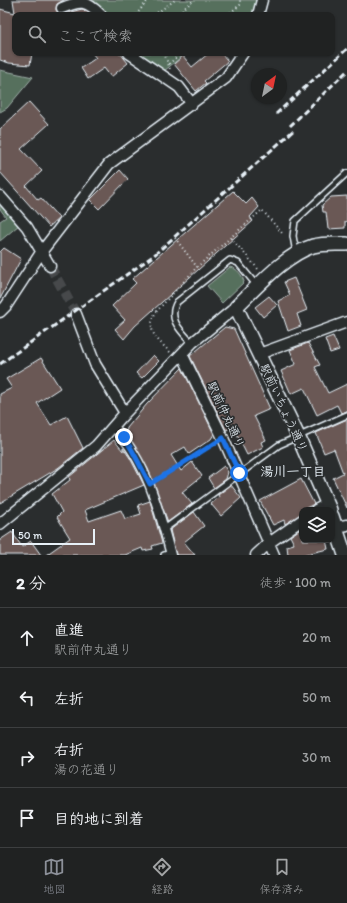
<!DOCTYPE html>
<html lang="ja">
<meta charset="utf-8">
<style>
:root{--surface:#202222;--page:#2d2f2f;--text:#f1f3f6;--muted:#a2a4a5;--line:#3d3f40;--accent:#8c9099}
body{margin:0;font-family:Itim,"Klee One",sans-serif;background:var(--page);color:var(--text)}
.controls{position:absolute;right:12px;bottom:12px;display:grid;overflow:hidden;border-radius:8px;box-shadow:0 1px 3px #0004}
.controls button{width:36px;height:36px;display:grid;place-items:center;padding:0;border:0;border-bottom:1px solid var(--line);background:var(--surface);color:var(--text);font:20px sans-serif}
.compass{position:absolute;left:251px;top:68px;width:36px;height:36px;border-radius:50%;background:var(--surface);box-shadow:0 1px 3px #0004;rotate:33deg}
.scale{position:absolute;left:12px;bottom:10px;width:83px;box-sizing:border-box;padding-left:4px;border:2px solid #e8f1f8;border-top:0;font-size:11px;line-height:14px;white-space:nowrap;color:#e8f1f8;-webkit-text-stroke:3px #2a2d2e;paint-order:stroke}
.stop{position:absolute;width:12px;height:12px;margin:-9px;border:3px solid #1a73e8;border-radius:50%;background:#fff}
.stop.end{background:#1a73e8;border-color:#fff;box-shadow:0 1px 4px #0008}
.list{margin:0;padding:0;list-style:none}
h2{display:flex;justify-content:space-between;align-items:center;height:52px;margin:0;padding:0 16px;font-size:17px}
h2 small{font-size:13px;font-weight:400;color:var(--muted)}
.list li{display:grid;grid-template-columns:26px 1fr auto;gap:12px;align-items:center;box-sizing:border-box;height:60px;padding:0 16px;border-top:1px solid var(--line)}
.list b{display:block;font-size:15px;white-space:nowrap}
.list p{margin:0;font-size:13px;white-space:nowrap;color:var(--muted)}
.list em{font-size:13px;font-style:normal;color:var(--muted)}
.icon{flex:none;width:22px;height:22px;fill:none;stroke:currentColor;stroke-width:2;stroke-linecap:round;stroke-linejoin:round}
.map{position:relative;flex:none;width:347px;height:555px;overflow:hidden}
.search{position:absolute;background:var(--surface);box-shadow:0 1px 3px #0004;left:12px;right:12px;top:12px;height:44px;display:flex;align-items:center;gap:10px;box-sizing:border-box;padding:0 14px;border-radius:8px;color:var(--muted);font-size:15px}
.sheet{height:292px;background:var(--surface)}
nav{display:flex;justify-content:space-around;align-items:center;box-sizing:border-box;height:56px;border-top:1px solid var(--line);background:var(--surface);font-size:11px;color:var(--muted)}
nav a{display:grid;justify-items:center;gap:2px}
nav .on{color:var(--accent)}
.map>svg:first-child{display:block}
.green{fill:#57705d;stroke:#a0b0aa}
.building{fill:#6a5954;stroke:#e8f1f8}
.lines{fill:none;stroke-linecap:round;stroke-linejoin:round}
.minor-tunnel{stroke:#464a4c;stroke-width:10;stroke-dasharray:10 5;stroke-linecap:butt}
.service-casing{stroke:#e8f1f8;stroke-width:8}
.pedestrian-casing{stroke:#e8f1f8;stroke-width:11}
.minor-casing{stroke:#e8f1f8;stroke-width:13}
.tertiary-casing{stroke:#e8f1f8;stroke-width:16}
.path{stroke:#e8f1f8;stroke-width:2;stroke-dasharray:1 3;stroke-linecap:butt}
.service{stroke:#2a2d2e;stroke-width:5}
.pedestrian{stroke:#2a2d2e;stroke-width:8}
.minor{stroke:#2a2d2e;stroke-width:10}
.tertiary{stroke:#2a2d2e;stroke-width:13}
.rail{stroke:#e8f1f8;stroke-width:3;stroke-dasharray:6 3;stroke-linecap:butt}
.route{stroke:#1a73e8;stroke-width:5}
.labels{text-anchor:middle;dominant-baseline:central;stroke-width:3.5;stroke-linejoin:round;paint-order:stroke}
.street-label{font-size:12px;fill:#e8f1f8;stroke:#2a2d2e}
.neighbourhood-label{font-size:13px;font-weight:bold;fill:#e8f1f8;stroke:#2a2d2e}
</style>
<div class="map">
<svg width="347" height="555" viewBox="0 0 347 555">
<rect width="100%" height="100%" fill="#2a2d2e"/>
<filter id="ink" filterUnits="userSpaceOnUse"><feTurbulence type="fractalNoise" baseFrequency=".025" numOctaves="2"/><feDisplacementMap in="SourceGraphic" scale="8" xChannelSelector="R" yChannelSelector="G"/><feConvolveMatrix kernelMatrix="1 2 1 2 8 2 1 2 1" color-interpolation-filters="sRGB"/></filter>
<g filter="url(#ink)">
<path class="green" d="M91,0h167l-6,15h-147z
M135,53h51l-22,18z
M0,70l33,7 -26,31 -7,4z
M0,202l19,23 -19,16v-20l6,-4 -6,-8z
M230,267c7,1 13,9 14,15l-22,21 -15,-17z"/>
<path class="building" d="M13,0h51l-7,4 -1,6 2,3 6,1 18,-5 10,6 -77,-1v39h17l-2,12 -21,-2 -9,-3v-51l15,4z
M92,53h28l8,10 -17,14 -7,-9 -16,11 -7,-11 15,-10z
M209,53h12l7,8 -24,20 2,2 -10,8 -22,-27 9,-8 9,11z
M29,102l20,22 -28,25 21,22 -16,15 12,14 3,-2 18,20 -10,9 -49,-55v-43z
M120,170l8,9 -29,30 -9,-9z
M233,191l13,13 6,-6 7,9 -9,10 3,4 -118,105 -11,13 -9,-10 10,-9 -13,-14 24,-23 -4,-4z
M347,196v25l-2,1v6l-17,1 -2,-17h-3l-1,-7 9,-8z
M4,248l17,11 -21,40v-47z
M294,278l13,32 -10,4 4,12 -13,5 -10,-30 12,-6 -6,-13z
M269,296l8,9 -14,12 -8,-10z
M225,327l9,2 36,80 -16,7 12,24 -5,2 2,5 -16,8 -14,-28 -7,3 -36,-74z
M333,336l6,14 -9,3 -5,-14z
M308,343l12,22 -5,2 13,26 19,-9v27l-6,2 -4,-8 -20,10 -13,-27 -13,6 -10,-23 15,-7 -6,-14z
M153,355l6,6 -17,17 -6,-5z
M41,358l19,30 -23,15 14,22 16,-9 16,32 -25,20 -58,35v-109l12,-6 -6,-9z
M182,368l32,66 -3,5 -22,15 -4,-7 -14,8 10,16 11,-9 10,14 -20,16 10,12 -24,18 -20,-53 -22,-36 1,-5 20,-24z
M347,419v89l-14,-30 10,-5 -9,-24 -10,4 -8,-20z
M114,440l9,11v-3l7,10 14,27 -59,25 4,11 32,-11 4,9 16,-5 -3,-9 12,-4 12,42 -10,3 1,3 -10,2 -1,-3 -17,7h-79l24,-17 -13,-21 5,-5 -10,-18 18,-14 -1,-3z
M224,466l4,6 -2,7 -12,9 -6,-10z
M301,479l13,25 -12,6v4l-17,10 -1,-4 -11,5 -13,-24z
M231,485l10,13 -20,18 -10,-12 8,-7 -1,-2z
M194,512l10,14 -20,16 11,13h-19l-6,-25z
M302,528v12h24l2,9 -26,6h-14l-1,-9 7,-2 -4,-8z
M12,532l10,15 9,-6 10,14h-41v-15z"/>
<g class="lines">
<path class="minor-tunnel" d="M50,266l26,48"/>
<defs>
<path id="service" d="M296,253l-3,-17 2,-15 52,-48
M192,343c-11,-12 -25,-24 -15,-41l53,-42 8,3 19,23
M163,530l116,-85 68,-30
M164,555l6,-2"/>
<path id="pedestrian" d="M114,427c33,35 45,83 57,128"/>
<path id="minor" d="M62,8c19,-8 24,-8 39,7
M258,15l4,-15
M129,53l50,34 13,17
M0,196l27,31 23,39
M0,312l6,-6 36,-55 67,-87 117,-86 17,-25
M76,314l19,50 30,49
M182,354l41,84 51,117
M259,354l88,-32
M316,510l11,-6
M0,524l96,-78 29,-33 67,-70 44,-36
M336,527l11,-2
M256,555l13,-12 33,-23"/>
<path id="tertiary" d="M330,510l-32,-74 -62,-129c21,-20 50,-53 77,-61 11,-3 23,-2 34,-2
M332,516l13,39"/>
</defs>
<use href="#service" class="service-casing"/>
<use href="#pedestrian" class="pedestrian-casing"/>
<use href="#minor" class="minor-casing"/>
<use href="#tertiary" class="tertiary-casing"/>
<path class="path" d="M139,0h1
M136,15l12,-15
M154,15l21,-15
M176,15l18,-15
M227,15l13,-10v-5
M164,53l6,16
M169,64l12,-11
M175,238l22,29
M231,238l27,31
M170,352c-13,-13 -25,-21 -14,-40l41,-45 65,-57 20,23
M156,480l59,-37"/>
<use href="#service" class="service"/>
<use href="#pedestrian" class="pedestrian"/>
<use href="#minor" class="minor"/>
<use href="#tertiary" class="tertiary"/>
<path class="rail" d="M276,114l71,-65
M290,126l57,-55
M0,364l153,-108 142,-127"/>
</g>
</g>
<g class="lines" filter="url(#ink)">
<path class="route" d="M124,437l8,13 18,34 73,-46 16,35"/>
</g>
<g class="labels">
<g class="street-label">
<text transform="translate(284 408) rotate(65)">駅前いちょう通り</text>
<text transform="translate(226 415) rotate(65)">駅前仲丸通り</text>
</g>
<g class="neighbourhood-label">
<text x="293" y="471">湯川一丁目</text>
</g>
</g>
</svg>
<div class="controls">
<button><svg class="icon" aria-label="layers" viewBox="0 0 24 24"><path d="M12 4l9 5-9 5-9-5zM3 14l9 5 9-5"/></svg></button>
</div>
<svg class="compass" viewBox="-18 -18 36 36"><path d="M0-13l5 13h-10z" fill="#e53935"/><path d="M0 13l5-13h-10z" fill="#a2a4a5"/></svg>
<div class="scale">50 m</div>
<div class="stop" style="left:239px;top:473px"></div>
<div class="stop end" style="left:124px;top:437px"></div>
<div class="search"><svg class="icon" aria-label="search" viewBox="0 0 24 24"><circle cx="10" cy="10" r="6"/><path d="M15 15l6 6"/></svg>ここで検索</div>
</div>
<section class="sheet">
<h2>2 分<small>徒歩 · 100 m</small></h2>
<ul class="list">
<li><svg class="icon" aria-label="ahead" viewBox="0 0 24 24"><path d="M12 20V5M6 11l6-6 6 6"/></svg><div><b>直進</b><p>駅前仲丸通り</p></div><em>20 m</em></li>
<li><svg class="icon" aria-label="left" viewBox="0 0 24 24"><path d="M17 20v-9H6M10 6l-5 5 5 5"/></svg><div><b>左折</b></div><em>50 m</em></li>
<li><svg class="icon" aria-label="right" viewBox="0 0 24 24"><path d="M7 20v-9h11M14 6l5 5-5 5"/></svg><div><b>右折</b><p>湯の花通り</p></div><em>30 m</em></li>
<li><svg class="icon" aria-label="arrive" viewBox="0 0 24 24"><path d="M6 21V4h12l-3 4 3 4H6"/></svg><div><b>目的地に到着</b></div></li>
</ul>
</section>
<nav>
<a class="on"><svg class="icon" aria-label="map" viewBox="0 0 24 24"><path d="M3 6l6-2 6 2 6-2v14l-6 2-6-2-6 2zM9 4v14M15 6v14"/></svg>地図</a>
<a><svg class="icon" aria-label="directions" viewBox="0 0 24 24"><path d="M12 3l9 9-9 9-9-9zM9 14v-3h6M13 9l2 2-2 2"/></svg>経路</a>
<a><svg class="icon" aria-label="saved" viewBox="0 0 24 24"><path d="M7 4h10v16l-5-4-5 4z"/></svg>保存済み</a>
</nav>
